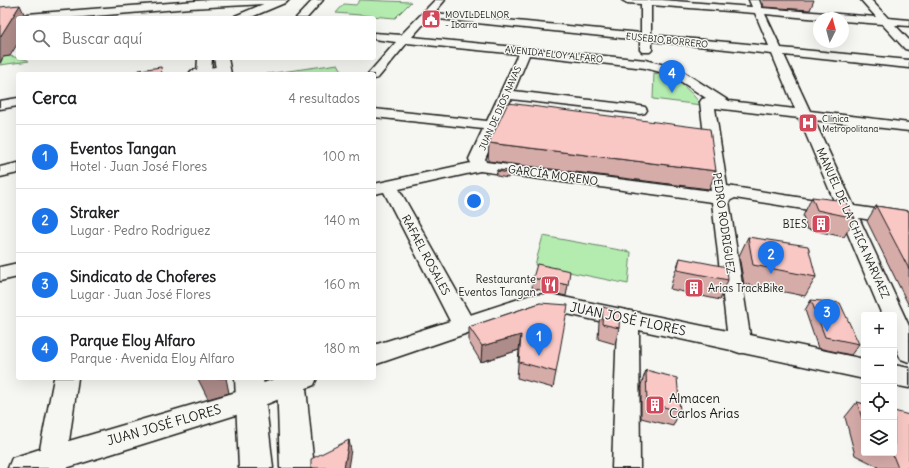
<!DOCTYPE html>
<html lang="es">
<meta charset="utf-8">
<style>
:root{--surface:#fff;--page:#f2f2f2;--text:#202124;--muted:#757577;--line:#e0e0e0;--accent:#1a73e8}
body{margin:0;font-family:Delius,sans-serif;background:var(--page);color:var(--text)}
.controls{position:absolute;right:12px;bottom:12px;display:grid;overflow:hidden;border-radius:4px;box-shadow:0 4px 16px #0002}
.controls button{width:36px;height:36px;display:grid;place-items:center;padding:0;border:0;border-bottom:1px solid var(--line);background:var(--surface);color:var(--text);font:20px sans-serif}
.compass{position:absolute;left:813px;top:12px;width:36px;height:36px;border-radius:50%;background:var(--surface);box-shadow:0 4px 16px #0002;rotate:6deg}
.you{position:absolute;left:474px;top:201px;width:14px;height:14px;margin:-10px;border:3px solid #fff;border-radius:50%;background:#1a73e8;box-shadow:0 0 0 6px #1a73e833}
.badge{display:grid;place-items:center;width:26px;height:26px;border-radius:50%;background:var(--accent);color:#fff;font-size:13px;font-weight:700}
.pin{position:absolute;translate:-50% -33px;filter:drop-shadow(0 1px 2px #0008)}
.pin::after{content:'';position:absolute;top:21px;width:14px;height:12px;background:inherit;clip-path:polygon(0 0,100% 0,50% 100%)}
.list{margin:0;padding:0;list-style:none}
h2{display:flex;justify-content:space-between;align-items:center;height:52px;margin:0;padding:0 16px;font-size:17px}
h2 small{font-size:13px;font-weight:400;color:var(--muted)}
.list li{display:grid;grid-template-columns:26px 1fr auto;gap:12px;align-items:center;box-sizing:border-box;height:64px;padding:0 16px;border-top:1px solid var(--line)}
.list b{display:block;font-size:15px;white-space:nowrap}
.list p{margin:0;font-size:13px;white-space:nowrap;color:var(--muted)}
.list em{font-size:13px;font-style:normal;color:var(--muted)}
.icon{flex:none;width:22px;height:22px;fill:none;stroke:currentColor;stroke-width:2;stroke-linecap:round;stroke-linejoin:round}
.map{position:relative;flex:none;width:909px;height:468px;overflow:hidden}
.search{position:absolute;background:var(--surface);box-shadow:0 4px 16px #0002;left:16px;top:16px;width:360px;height:44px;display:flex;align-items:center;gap:10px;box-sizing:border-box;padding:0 14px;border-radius:4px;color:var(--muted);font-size:15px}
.panel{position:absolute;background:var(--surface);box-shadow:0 4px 16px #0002;left:16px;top:72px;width:360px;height:308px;border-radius:4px}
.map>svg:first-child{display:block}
.green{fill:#b4ecb0;stroke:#688466}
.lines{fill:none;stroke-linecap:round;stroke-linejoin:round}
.minor-casing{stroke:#1c1c1c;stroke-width:3}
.major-casing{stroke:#1c1c1c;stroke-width:3}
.highway-casing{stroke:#1c1c1c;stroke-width:3}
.minor{fill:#f6f6f2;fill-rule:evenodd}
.major{fill:#f6f6f2;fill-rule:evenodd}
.highway{fill:#f6f6f2;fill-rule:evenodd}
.wall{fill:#d6aca9;stroke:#1c1c1c}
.shaded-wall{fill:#ae8c8a;stroke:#1c1c1c}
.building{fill:#f9c8c5;stroke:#1c1c1c}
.labels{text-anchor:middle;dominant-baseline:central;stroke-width:3;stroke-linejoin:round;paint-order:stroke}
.far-poi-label{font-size:9px;fill:#1c1c1c;stroke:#f6f6f2;text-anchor:start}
.far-street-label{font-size:9px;fill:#1c1c1c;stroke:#f6f6f2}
.street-label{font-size:11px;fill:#1c1c1c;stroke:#f6f6f2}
.poi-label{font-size:11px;fill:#1c1c1c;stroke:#f6f6f2;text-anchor:end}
.near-street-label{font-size:13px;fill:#1c1c1c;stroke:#f6f6f2}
.near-poi-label{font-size:13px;fill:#1c1c1c;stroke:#f6f6f2;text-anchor:start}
</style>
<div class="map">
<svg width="909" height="468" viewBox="0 0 909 468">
<rect width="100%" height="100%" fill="#f6f6f2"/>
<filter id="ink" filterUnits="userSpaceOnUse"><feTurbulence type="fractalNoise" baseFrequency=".025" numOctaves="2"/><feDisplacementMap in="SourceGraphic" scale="8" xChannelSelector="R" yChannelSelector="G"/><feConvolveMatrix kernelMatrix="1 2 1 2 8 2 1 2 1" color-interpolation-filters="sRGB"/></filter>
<g filter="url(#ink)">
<path class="green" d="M360,0l51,2 -16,16 -59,-5 8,-9 12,1z
M10,56l18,4 1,1 -29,4 3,-8z
M338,64l6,10h-77z
M654,73c21,4 35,15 47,32l-48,-6z
M543,236l88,16 -3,32 -93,-19z"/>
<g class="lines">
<defs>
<path id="minor" d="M313,0h10l-16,18h-11z
M435,0h10l-11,13 207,20v-29l-14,-1 -5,-3h40l90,7 -3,-7h10l3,8 114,9 -15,-17h10l17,18 21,2v6l-14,-1 14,15v10l-4,-1 -23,-25 -39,-3v-3l-24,1 -54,-5 16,34 128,12v8l-125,-13 26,56 99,12v8l-95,-11 40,86 55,8v12l-50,-8 50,108v36l-8,-3c-9,-17 -7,-26 -7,-44h-12l-42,-100 -105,-17 -6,3 21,134 114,24v20l-121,-26h-3l-9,-3 -92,-20 1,138h-28l5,-143 -68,-15 -17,1 -158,54v-20l76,-24 -66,-129 -10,2v-10l97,-21 -2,-4 14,-30 -109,-12v-8l113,12 31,-67 -111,-11 -29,35 -4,1v-5h-6l28,-32 -22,-3v-6l27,2zM651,5l104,8 14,33 -118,-11zM429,18l211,22v10l2,2h8l2,-2v-9l120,13 23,55 -66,-8 -50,-32 -33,-9 -234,-23zM529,55l116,13 26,7 35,23 -4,1 -2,3 11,89 -225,-29 -1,-3 26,-60 129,15 5,-1 2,-3 -2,-3 -5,-1 -126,-15zM715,108l84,10 36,85 -108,-17zM480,171l232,31 15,129 -178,-37 -18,1 -61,20 -71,-126z
M222,66l4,1 2,3 -2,3 -37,1 2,-3 4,-1z
M18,98v8l-18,3v-8z
M18,163v10l-18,4v-10z
M18,263v14l-18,4v-14z
M894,365l15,3v20l-15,-3z
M54,378h24l-9,63 181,-53 27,-10h40l-3,7 -62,25 -186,58h-58l4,-10 28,-9z"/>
<path id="major" d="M273,0h15l-1,2 -38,16h-16l2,-2z
M198,58h14l-1,16h-14z
M214,58h14l3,16h-14z
M235,378h28l10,90h-34z
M277,378h28l9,90h-34z"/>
<path id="highway" d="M209,0h80l-5,3 -94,5 -119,10h-50l2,-2 4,-2z"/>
</defs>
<use href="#minor" class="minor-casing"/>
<use href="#major" class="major-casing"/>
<use href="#highway" class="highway-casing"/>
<use href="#minor" class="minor"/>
<use href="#major" class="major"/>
<use href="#highway" class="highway"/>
</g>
<path class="wall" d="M762,0h52l-4,10 -46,-3z
M489,143l227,28 -7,18 -221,-28z
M497,170l12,1 -1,7 -11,-2z
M812,197l43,21 -11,19 -37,-8 -4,-13z
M876,206l33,5v95l-42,-85z
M748,237l68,40 -11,19 -61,-12 -5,-28z
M680,258l48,22 -8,20 -50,-11 3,-11z
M533,278l35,7 -2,11 -34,-8z
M811,300l48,44 -8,11 -33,-7 -13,-38z
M540,303l16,69 -3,16 -36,-10 2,-28 -38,12 -12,-20v-15z
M603,307l16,21 -4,16 -17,-5 1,-17z
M646,370l34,41 -7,15 -32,-8v-33z
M857,402l7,2v49h30l15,15h-31l-1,-2 -22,-11 -10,-38z"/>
<path class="shaded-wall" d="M20,5l6,13h-8v25l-8,13 -7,1 -3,6v-26z
M521,335l-2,15 -38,12 1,-16z
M203,378h23l3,15 -21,6 -10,-20z
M349,440l2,10 -3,18h-4z"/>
<path class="building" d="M20,5l-20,32v-30z
M161,67l1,7h-24l1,-4z
M508,103l202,26 6,42 -227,-28z
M497,170l12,1v2l-12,-2z
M812,197l33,4 10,17 -38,-8z
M876,206l33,5v58z
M748,237l60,9 8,31 -63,-12z
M680,258l47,9 1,13 -51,-10z
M537,264l33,7 -2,14 -35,-7z
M811,300l29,3 19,41 -34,-7z
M540,303l28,2 -12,67 -37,-10 2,-27 -39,11 -13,-19z
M603,307l17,5 -1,16 -17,-4z
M646,370l31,8 3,33 -33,-8z
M857,402l7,2v21z
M894,411l15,4v53h-11l-6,-15h2z
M349,440l-5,28h-33v-9z"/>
</g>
<defs>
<symbol id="civic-square" viewBox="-11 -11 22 22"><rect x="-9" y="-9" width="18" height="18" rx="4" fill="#d1495b" stroke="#f6f6f2"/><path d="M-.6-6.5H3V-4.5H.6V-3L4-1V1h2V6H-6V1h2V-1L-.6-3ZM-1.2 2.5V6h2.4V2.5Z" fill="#fff"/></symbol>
<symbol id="hospital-square" viewBox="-11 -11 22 22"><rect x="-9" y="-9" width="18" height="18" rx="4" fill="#d1495b" stroke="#f6f6f2"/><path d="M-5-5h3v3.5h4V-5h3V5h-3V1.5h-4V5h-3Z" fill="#fff"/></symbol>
<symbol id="building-square" viewBox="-11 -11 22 22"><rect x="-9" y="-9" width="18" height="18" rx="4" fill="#d1495b" stroke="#f6f6f2"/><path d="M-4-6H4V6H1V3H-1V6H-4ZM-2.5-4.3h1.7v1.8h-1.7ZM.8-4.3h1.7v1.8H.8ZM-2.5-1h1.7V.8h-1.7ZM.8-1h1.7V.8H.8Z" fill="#fff"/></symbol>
<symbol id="restaurant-square" viewBox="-11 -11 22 22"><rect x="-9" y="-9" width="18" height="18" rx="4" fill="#d1495b" stroke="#f6f6f2"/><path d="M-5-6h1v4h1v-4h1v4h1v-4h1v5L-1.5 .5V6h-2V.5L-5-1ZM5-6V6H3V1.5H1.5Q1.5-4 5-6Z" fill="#fff"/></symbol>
</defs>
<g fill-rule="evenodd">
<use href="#civic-square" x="420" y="8" width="22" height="22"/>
<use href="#hospital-square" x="797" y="112" width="22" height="22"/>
<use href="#building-square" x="810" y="213" width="22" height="22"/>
<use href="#restaurant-square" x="539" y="274" width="22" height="22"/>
<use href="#building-square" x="683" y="277" width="22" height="22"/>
<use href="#building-square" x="644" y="394" width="22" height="22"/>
</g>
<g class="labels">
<g class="far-poi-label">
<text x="445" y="14">MOVILDELNOR<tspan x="445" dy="10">- Ibarra</tspan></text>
<text x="822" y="118">Clínica<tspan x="822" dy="10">Metropolitana</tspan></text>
</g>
<g class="far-street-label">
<text transform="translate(667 40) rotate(6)">EUSEBIO BORRERO</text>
<text transform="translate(554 54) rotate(6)">AVENIDA ELOY ALFARO</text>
<text transform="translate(500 108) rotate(-66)">JUAN DE DIOS NAVAS</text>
</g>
<g class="street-label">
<text transform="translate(553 175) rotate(8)">GARCÍA MORENO</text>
<text transform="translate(724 223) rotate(82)">PEDRO RODRIGUEZ</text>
<text transform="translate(853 223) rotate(66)">MANUEL DE LA CHICA NARVAEZ</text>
<text transform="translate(426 255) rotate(62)">RAFAEL ROSALES</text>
</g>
<g class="poi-label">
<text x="807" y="224">BIES</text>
<text x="536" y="279">Restaurante<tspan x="536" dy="13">Eventos Tangan</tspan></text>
<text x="708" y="288" text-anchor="start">Arias TrackBike</text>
</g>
<g class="near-street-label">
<text transform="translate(628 319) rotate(12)">JUAN JOSÉ FLORES</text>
<text transform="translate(164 425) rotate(-16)">JUAN JOSÉ FLORES</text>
</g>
<g class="near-poi-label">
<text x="669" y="398">Almacen<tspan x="669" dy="15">Carlos Arias</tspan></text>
</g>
</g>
</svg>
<div class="controls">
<button>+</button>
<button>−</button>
<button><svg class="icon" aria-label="locate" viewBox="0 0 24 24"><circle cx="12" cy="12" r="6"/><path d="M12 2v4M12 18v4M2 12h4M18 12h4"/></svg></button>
<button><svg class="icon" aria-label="layers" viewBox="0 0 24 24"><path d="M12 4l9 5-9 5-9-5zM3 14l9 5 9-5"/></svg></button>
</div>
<svg class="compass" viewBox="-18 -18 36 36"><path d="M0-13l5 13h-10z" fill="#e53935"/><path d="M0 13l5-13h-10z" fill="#757577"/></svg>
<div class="you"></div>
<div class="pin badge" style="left:539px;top:356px">1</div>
<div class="pin badge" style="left:771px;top:274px">2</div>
<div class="pin badge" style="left:827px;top:332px">3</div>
<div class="pin badge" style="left:672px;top:93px">4</div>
<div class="search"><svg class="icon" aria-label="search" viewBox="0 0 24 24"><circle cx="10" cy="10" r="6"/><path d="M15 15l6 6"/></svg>Buscar aquí</div>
<section class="panel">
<h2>Cerca<small>4 resultados</small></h2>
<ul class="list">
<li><span class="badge">1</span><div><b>Eventos Tangan</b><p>Hotel · Juan José Flores</p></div><em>100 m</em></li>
<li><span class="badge">2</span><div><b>Straker</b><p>Lugar · Pedro Rodriguez</p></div><em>140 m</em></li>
<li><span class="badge">3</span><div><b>Sindicato de Choferes</b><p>Lugar · Juan José Flores</p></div><em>160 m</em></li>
<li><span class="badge">4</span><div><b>Parque Eloy Alfaro</b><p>Parque · Avenida Eloy Alfaro</p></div><em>180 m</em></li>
</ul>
</section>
</div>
